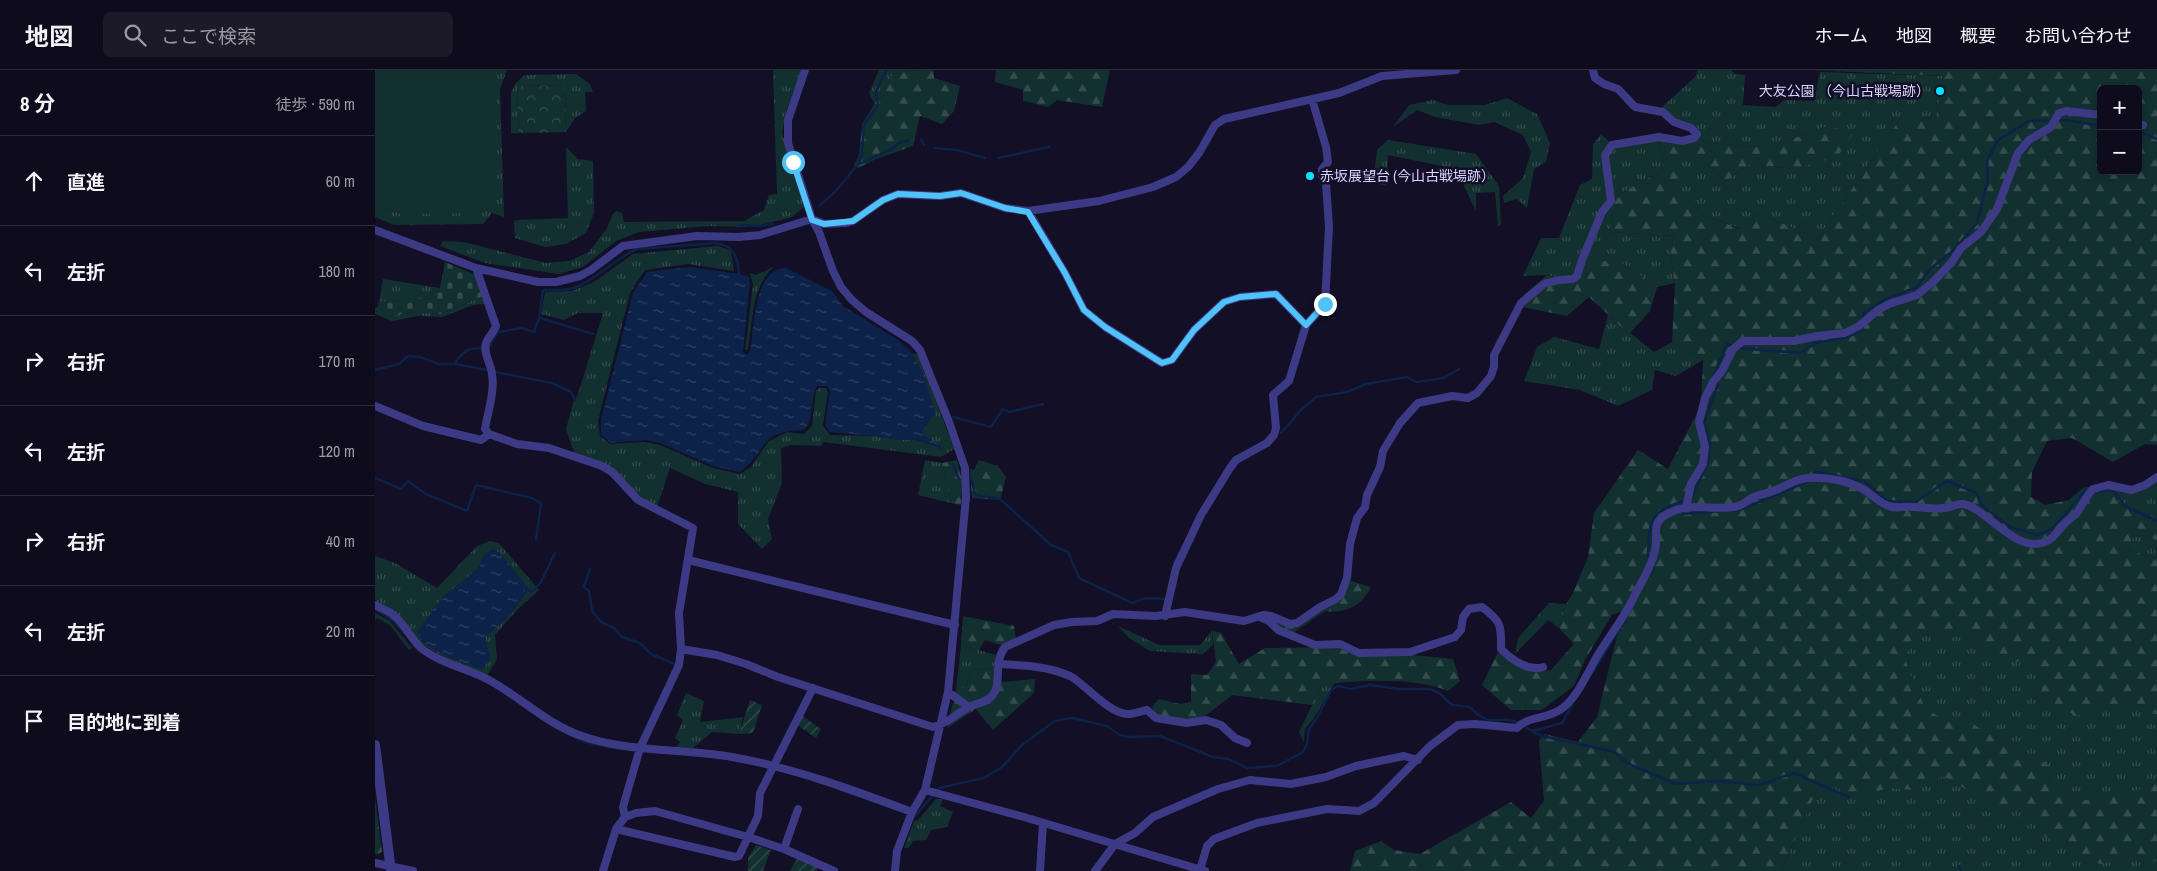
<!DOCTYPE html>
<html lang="ja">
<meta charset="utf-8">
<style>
:root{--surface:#0e0b1c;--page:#1c1929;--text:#f1f3f6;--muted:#9b9ba3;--line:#2e2b3b}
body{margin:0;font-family:"Archivo Narrow","Noto Sans JP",sans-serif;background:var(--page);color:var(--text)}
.controls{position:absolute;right:15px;top:15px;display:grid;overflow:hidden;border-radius:8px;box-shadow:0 2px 8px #0003}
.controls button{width:45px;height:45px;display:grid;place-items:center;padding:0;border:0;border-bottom:1px solid var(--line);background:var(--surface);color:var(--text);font:25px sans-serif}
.stop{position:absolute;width:15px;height:15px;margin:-11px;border:4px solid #4fc3f7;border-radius:50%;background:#fff}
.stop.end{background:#4fc3f7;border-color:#fff;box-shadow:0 1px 5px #0008}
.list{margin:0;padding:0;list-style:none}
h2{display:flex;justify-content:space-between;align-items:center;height:65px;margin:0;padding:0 20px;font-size:21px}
h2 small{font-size:16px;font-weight:400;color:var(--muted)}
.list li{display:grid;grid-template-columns:32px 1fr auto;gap:15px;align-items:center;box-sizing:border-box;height:90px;padding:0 20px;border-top:1px solid var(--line)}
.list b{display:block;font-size:19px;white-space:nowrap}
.list em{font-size:16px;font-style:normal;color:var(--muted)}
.icon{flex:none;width:28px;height:28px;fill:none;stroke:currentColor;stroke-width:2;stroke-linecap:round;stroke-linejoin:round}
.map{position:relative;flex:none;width:1782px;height:801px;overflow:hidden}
header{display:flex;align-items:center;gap:30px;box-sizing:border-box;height:70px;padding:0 25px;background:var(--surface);border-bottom:1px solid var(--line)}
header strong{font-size:24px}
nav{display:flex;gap:28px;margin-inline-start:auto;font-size:18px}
.search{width:350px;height:45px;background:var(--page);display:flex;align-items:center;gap:12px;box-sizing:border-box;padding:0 18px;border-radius:8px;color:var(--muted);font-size:19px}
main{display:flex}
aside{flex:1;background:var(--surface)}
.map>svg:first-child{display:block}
.grass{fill:url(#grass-tufts);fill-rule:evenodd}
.forest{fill:url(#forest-firs);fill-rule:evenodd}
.cemetery{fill:url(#cemetery-stones)}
.park{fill:url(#park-crowns)}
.garden{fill:url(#garden-furrows)}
.pitch{fill:#12302f}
.water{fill:url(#water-ripples)}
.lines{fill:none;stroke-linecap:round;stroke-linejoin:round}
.stream{stroke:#0c2248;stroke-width:2.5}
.minor{stroke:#3d3a85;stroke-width:8}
.tertiary{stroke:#3d3a85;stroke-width:10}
.route{stroke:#4fc3f7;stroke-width:6}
.poi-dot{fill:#00e5ff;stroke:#130f26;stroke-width:2}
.labels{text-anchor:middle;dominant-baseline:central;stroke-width:5;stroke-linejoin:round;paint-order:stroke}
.poi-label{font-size:14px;fill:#d9d4ff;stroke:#130f26;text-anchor:end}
</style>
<header>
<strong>地図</strong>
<div class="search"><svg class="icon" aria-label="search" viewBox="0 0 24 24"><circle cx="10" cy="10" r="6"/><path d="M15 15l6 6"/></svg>ここで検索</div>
<nav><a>ホーム</a><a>地図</a><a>概要</a><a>お問い合わせ</a></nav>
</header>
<main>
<aside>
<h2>8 分<small>徒歩 · 590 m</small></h2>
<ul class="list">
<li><svg class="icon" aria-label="ahead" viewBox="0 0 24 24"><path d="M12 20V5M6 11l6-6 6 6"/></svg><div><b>直進</b></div><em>60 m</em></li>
<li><svg class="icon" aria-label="left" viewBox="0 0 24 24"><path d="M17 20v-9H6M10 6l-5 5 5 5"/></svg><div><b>左折</b></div><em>180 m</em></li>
<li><svg class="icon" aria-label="right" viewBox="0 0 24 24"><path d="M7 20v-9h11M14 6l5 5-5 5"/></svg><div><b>右折</b></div><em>170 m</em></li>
<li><svg class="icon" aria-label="left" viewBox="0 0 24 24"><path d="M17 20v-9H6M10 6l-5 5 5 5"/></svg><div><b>左折</b></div><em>120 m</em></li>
<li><svg class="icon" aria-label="right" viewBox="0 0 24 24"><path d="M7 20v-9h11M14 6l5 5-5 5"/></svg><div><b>右折</b></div><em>40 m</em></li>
<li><svg class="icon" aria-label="left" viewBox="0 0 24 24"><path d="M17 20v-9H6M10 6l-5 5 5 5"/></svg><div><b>左折</b></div><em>20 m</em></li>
<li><svg class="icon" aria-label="arrive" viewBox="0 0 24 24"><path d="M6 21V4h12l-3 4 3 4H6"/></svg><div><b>目的地に到着</b></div></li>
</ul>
</aside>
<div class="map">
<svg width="1782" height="801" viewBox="0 0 1782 801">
<defs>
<pattern id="grass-tufts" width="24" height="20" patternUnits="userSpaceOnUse" patternTransform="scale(1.25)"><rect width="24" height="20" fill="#12302f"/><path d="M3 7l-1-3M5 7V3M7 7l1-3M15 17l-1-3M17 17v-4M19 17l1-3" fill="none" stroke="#344d4e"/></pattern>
<pattern id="forest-firs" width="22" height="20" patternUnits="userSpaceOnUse" patternTransform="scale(1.25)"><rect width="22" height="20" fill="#12302f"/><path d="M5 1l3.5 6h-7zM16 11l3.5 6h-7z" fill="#344d4e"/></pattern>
<pattern id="cemetery-stones" width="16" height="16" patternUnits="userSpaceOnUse" patternTransform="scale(1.25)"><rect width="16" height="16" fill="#12302f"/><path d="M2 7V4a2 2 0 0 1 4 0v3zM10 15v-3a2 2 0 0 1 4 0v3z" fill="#344d4e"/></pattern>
<pattern id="park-crowns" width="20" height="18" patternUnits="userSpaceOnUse" patternTransform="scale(1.25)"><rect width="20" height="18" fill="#12302f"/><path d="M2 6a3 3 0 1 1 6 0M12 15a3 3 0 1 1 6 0" fill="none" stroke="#344d4e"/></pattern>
<pattern id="garden-furrows" width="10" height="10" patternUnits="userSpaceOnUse" patternTransform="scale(1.25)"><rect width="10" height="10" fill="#12302f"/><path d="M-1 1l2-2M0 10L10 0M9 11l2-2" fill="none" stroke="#344d4e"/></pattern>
<pattern id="water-ripples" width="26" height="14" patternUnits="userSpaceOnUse" patternTransform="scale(1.25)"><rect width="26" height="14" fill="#0c2248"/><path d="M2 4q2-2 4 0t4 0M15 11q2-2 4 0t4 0" fill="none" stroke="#2f4163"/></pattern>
</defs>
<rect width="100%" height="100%" fill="#130f26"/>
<path class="grass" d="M116,0h16l-7,19 4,128 -12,-4 -9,11 -89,1 -19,-8v-14l26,11 91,-142z
M398,0h29l-16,42 -4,21 22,74 -12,10 -39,10 -44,-1 -70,6 -23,9 -33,26 -24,7 -74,-11 -45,-17 3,-5 21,1 82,21 23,-2 20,-9 18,-24 6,-14 3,-3 6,2 2,9 120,-1 20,-11 5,-15 8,-1z
M504,0h38l-24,4 -18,30 -6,-11z
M1322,0h34l4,4 10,1 -2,30 33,2 8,-7 30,1 6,-29 123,4 -7,42 -34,-2 -84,122 -62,-25 -14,16 -39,-14 -24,-22v-37l28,9 19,16 24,-17 44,5 30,-42 -55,21 -59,-5 -12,-4 1,-8 -24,-11 -14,-12 35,-32z
M201,4l14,10 3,8h-8l1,19 -11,7 -9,14 -1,-47 -48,1 2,47h-8v-40l4,-9 9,-9z
M1132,28l30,16 13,29 -4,19 -12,7 -7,39 -10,-9 -13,4 -1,-7 20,-18 8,-26 -8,-17 -29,-13 -14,3 -45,-8 -18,-7 -24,17 16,-22 24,-5 15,5h37z
M1226,64l10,9 48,-4 5,31 -48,26 -6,36 64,4 -4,18 5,29 -18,4 -37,-25 -44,19 -29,-6 -24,1 18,-38h18l21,-53 12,-6 1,-35z
M1013,70l88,14 23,32 2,39 -3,1 -3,-34 -19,1v18l-20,-42 -68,-14 -1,31 -14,-3 4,-33z
M191,77l12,12 15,2 1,52 -8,20 -20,11 -21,3 -30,-9 -1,-17 3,-1 51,-2z
M343,176l13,5 3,20 -46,-7 -43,6 -15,23 -32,128 2,15 10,8 35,-2 15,3 53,23 27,6 11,-7 17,-25 19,-10 17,2 8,-8 4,-35 3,-3h7l2,4 -5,33 7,10 46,1 23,4h17l16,5 7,-1 -15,-8 -2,-5 9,-13 -6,-40 -13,-25 7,2 35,94 -13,8 -118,-15 -2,4 -30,-1 -10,3 1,35 -14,36 4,20 -10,10 -24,-25v-32l-33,-8 -35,-16 -13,39 -18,-9 -28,-31 -36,-12 -9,-26 7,-26 5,-9 25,-81h-25l-14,7 -23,-6 4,-22 27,-1 22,-9 39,-28z
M400,196c-24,20 -22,54 -27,83l-3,1 8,-65 -3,-12 6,2z
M8,209l57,9 -16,10 -45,4z
M108,226l2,8 -12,1 -31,12 -24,-1 -26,5 -17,-7v-6l3,-1 11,9 27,-4 25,2z
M1233,245l46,37 18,-10 31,18 -27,16 -21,-6 -3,20 -34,16 -38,-16 -56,-9 13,-34 17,-10 45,12z
M550,390l17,3 9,40 -33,-8z
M1782,403v44l-38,-14 -10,-21 25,6z
M1766,465l16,5v17l-2,1 -27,-8 4,-12z
M115,471l9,2 40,47 -22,20 -22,25 2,24 -10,17 -39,-15 -30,-20 -7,-11 -18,-19 -18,-11v-44l20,7 42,25 40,-42zM118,480l7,3 10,62 -25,22 5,22 -8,10 -31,-11 -29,-17 20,-43 36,-29 7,-15z
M1174,533l17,1 -7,24 -11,-8 -33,34 3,-16z
M0,543l15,8 22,27 -3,2 -19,-25 -13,-7 -2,3z
M1549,550l233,63v188h-376l40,-90 30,-126z
M743,556l41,19h41l12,-14 1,14 -10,9 -53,-3 -21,-13z
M586,575l35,10 -2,13 -23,3 -6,17 -9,1z
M960,613l-22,37 -8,8 -1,14 -5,-10 23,-47z
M311,623l18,8 -4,21 43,-5 -4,17 -27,-2 -19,16h-17l4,-6 -5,-4 8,-18 -6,-5z
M561,729h7l-3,7 13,6 -6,15 -16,3 -5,10 -13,1 -4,7h-5l10,-27 4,-1z"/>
<path class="forest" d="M542,0h17v8l26,8 -6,25 -12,13 -22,-8 -7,30 -37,13 -18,9 -4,-3 5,-10 3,-31 31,-50z
M621,0h114l-8,37 -45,-7 -8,7 -26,-6v-11l-28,-8z
M1435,0h347v375l-12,-1 -32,18 -41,-24 -25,3 -15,31 -1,25 14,8 24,-5 14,-12 26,-6 10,21 38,14v23l-16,-5 -9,4 -4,11 27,8 2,-1v157l-50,-8 -31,10 -36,-21 5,-17 -15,-14 -38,-8 -37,-28 -39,10 -12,19 20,49 20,15 29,3 31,20 11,16h27l10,9 7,21 22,11 57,-11 19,-13v83l-7,4 -19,-7 -31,7 -56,-28 -16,-28 -23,4 -62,-36 -31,14 -23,-2 -33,8 -35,-15 -40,90h-431l5,-20 26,-10 13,9 26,4 91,-52 20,16 13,-17 -5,-61 6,-6 33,8 19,-25 26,-106 -11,4 -27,45 -11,26 -32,24h-31l-29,-25 16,-33c15,13 33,21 53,18l23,-26 -15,-16 7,-24 7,-11 15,-36 6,-44 44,-63 30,19 33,-64 2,-45 -31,-18 3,-59 -5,-29 4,-18 -64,-4 6,-36 48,-26 -5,-31 26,4 13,-4 12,4 59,5 55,-21 31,4 -18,26 -43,12 -44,-5 -24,17 -19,-16 -28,-8v36l24,22 38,14 15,-16 62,25 84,-122 34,2 7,-42zM1726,19h37v82h-37z
M1213,190l32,2 37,25 -7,24 -21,23 -40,-37 -22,19 -45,-9 3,-13 22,-19 29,6z
M582,390l5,20 -1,25 -10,-2 -9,-40z
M604,390l19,6 8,11 -6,23 -28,-2 -2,-29 4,1z
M976,511l20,6c-9,19 -26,27 -46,24l-32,22 -14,-5 -7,-9 21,3 44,-28z
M588,546l51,10 2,14 -15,5 -16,-5 -6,10 -18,-5z
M837,561l9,2 18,31 26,-16 73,-1 18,9 57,-1 40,4 7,22 -12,10c-34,-14 -90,-11 -126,-6l-10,20 -80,-10c-35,28 -31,28 -76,20l-4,-8 7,-8 21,5 11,-2v-28l16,1 9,-13z
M619,598l7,14 34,-3 -1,14 -41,37 -17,-21 -29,19 9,-39 9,-1 6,-17z
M0,727l7,55 -7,3z"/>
<path class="cemetery" d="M70,192l29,12 9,22 -42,18 -25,-2 -27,4 -11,-9 1,-5 45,-4 16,-10z"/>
<path class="park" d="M190,15l1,47 -47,1 -2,-47z"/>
<path class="garden" d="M375,630l12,5 -9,28 -14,1z
M426,645l20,14 -5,9 -20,-14z
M381,775l15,5 -8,21h-15v-13z
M422,789l22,8 -3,4h-26z"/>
<path class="pitch" d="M0,0h116l1,2 3,122 -16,19 -78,1 -26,-11z"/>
<path class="water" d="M314,197l51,7 9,3 1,7 -7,68 3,3 4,-3c4,-23 4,-85 36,-84l46,23 11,15 55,34 14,13 13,25 11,37 -5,3 -9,13 2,5 15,8 4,7 -11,-6 -16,-5h-17l-23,-4 -46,-4 -5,-7 5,-35 -3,-4h-10l-2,4 -6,33 -5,7c-49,1 -35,23 -65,42l-26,-6 -53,-23 -14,-3 -35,3 -10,-8v-15l32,-127 14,-21z
M118,479l7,4 29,36 -19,26 -25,22 5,22 -8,10c-21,-7 -55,-16 -65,-37l25,-34 36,-29 7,-15z"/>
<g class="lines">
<path class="stream" d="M1763,61l19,8
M546,69l3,6
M559,78l23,2 28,8
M623,88l51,-11
M484,94l33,-15 7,-6 10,-3
M444,136l17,-15 22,-27 4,-10 2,-29 14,-20 -2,-13 10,-22
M363,155l22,1 13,-2
M165,248l53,16
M1488,250l1,-7 22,-14 31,-12 13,-18 24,-19 23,-27 11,-43 -1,-19 11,-21 31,-19 38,-1 34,6
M1363,278l62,5 15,-10 33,-6 14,-7 1,-5
M80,294c8,-16 16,-16 33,-16l10,-16 24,-4 12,4 5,-14 4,-28c9,0 22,1 31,-2 23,-9 40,-29 63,-39l79,-6c19,3 22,15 23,32
M0,300l24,-6 9,-8 12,1 19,7h16l33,6
M120,302l57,11 19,9 4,8
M578,347l38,10 12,-18 6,3 34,-8
M906,363l20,-23 15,-13 31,-5 19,-8 41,-7 9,5 28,-4 15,-9
M578,394l6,15
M1439,406l2,-4 48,9 23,20 27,2 33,-22 30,12 3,11 30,23 28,8 15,-7 32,-37h4
M0,408l26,11 7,-8 18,13 41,17 9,-26 56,13 9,5 -5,37
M597,410l3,15 25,4 51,46 17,7 11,26 53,25 14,-5 20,1
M1725,421l13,-1 12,16 32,15
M1315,430l18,-37 2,-20 -6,-20 14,-39 -5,-8 14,-32 6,2
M1303,433l5,11 39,-3
M1355,441h7l72,-30
M1275,489l-2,-5c2,-34 1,-43 37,-53
M799,492l5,-9
M215,499l-6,18 5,4 3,20 9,11 13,6 8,9 18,6 11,11 26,11
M1273,508l6,-11 -2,-3
M151,520l7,1 8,-9 14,-29
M0,539l17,11 14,15
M1217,603l33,-52
M1148,656l10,5 29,-8 11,-20
M184,659l25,13 35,7
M1158,662l9,4 73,16 12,11 49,21 43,-3 40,4 35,-12 55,24
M463,719l77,27 24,-28 45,-10 18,-11 20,-22 33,-24 17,-3 35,8 13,9 11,2 29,-1 53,21 16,2 18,9 30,-2 26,-14 4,-8 2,-15 8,-11 14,-28 7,-4 13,3 19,-4 29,4h31l9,4 13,12 18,2c21,24 30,6 48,16
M1584,796l2,5"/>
<path class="minor" d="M430,0l-17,50v23l24,76 7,13 14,39 8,16 11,13 14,12 46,29 8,9 29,72 16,46 1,29 -18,195 -23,98 -13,22 -15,39 -2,20
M1763,53l5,2
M653,141l37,62 19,37 21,17 57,36 10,-3 22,-30 30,-28 16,-5 36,-3 30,31
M0,160l101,38 62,14h18l24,-6 11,-6 32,-24 74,-10 42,1 21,-2 52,-16 12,5 22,-1 7,-2 30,-21 15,-6 42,2 21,-3 44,15 23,3 71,-10 54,-14 23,-10 12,-10 11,-14 16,-28 9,-6 115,-26 43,-17 74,-6
M101,198l20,58c-2,6 -8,11 -10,17 -3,10 5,21 6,31 3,17 -4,37 -7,55l4,5 28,10 32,4 53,18 10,6 26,28 55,28 -14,85 2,36 -2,16 -39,83 -17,59 2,10
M0,336l48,20 58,14 8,-6
M1311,438l5,-24 12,-20 2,-17 -6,-25 6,-24 8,-16 9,-11 11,-22 10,-8h51l23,-5 28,-3 14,-7 19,-16 11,-6 28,-9 16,-13 18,-19 10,-15 20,-16 16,-23 21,-56 11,-13 22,-13 8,-14 7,-2 35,4
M313,490l267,65
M0,535c5,3 12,5 17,9 12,8 18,24 29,34 18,15 48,21 68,32 31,17 57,43 90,55 49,18 103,13 153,22 62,11 121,33 180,55
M790,546l11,-48 25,-53 29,-47 6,-8 31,-17 7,-8 2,-7 -3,-33 16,-14 17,-56 19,-21 4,-77 -3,-44 -4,-4v-10l6,-7 -2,-15 -14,-48
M885,547l9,4 9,9 37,15 25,-1 19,9 51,-1 45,-15 6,-7 2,-13 6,-8 13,-2c20,15 19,18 19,42 10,10 27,23 42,18
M306,579l36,6 29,9 32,13 155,50c17,-5 20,-11 34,-19 12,-7 26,-4 30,-23 2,-14 -1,-26 8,-38l49,-22 18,-3 25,-1 16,-7 43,2 29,-4 59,9 19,-6 8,1 19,8 7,-1 23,-16 16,-8 5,-5 6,-16 3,-34 7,-26 8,-11 2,-12 13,-28 3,-16 17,-28 18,-20 34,-7 16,2 9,-5 14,-17 3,-9v-12l27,-52 23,-19 15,-4 14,-1 4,-3 5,-16 20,-48 9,-11 -6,-46 7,-10 47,-8 23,4 12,-3 3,-4 -6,-6 -17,-6 -11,-10 -28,-5 -17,-18 -14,-5 -9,-6 -2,-8
M623,594c23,1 50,2 72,12 15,8 39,38 58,38 6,0 13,-3 19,-4l9,8 31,5 19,-3 15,5 14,13 12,5
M573,622l21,15
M550,720l99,27 181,54
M241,759l119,28 4,-1 19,-40 2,-23 53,-105
M409,779l14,-40
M0,793l38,8
M825,800l7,-24 7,-7 43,-16 70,-14 32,2 15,-8 56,-57 28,-21 17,-1 42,4c12,-13 32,-8 47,-21 14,-12 22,-31 31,-47 12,-21 27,-39 38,-61 8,-17 22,-37 23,-56 1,-10 -3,-20 8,-27 25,-16 46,-5 70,-9 9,-1 13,-7 20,-10 6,-3 13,-3 19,-6 12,-4 21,-12 35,-13 18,-1 38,2 55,11 10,6 17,15 29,18 3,1 7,0 11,0 14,-1 28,3 41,1 7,0 12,-5 19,-4 21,3 51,47 79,39 11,-3 15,-11 22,-19 4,-4 8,-7 12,-10 6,-8 10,-18 17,-25l15,-4 24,5 13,-5 12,-8
M228,801l13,-42 9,-12 11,-4 19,-2 93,26 36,12 50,22
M665,801l3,-48
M720,801l20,-27 20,-11 18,-16 65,-28 32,-9 41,4 35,-7 30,-11 48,-10 14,4"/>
<path class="tertiary" d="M0,675l16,126"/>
</g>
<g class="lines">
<path class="route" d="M418,92l19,58 12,4 29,-3 30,-21 15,-6 42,2 21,-3 44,15 23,4 37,61 19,37 21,17 57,36 10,-3 22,-30 30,-28 16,-5 36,-3 30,31 19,-21"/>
</g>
<g class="poi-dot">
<circle cx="1565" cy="21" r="5"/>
<circle cx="935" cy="106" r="5"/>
</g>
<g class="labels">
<g class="poi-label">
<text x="1555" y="21">大友公園 （今山古戦場跡）</text>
<text x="945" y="106" text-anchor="start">赤坂展望台 (今山古戦場跡）</text>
</g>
</g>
</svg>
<div class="controls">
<button>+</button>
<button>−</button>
</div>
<div class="stop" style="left:418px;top:92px"></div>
<div class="stop end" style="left:950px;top:234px"></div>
</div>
</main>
